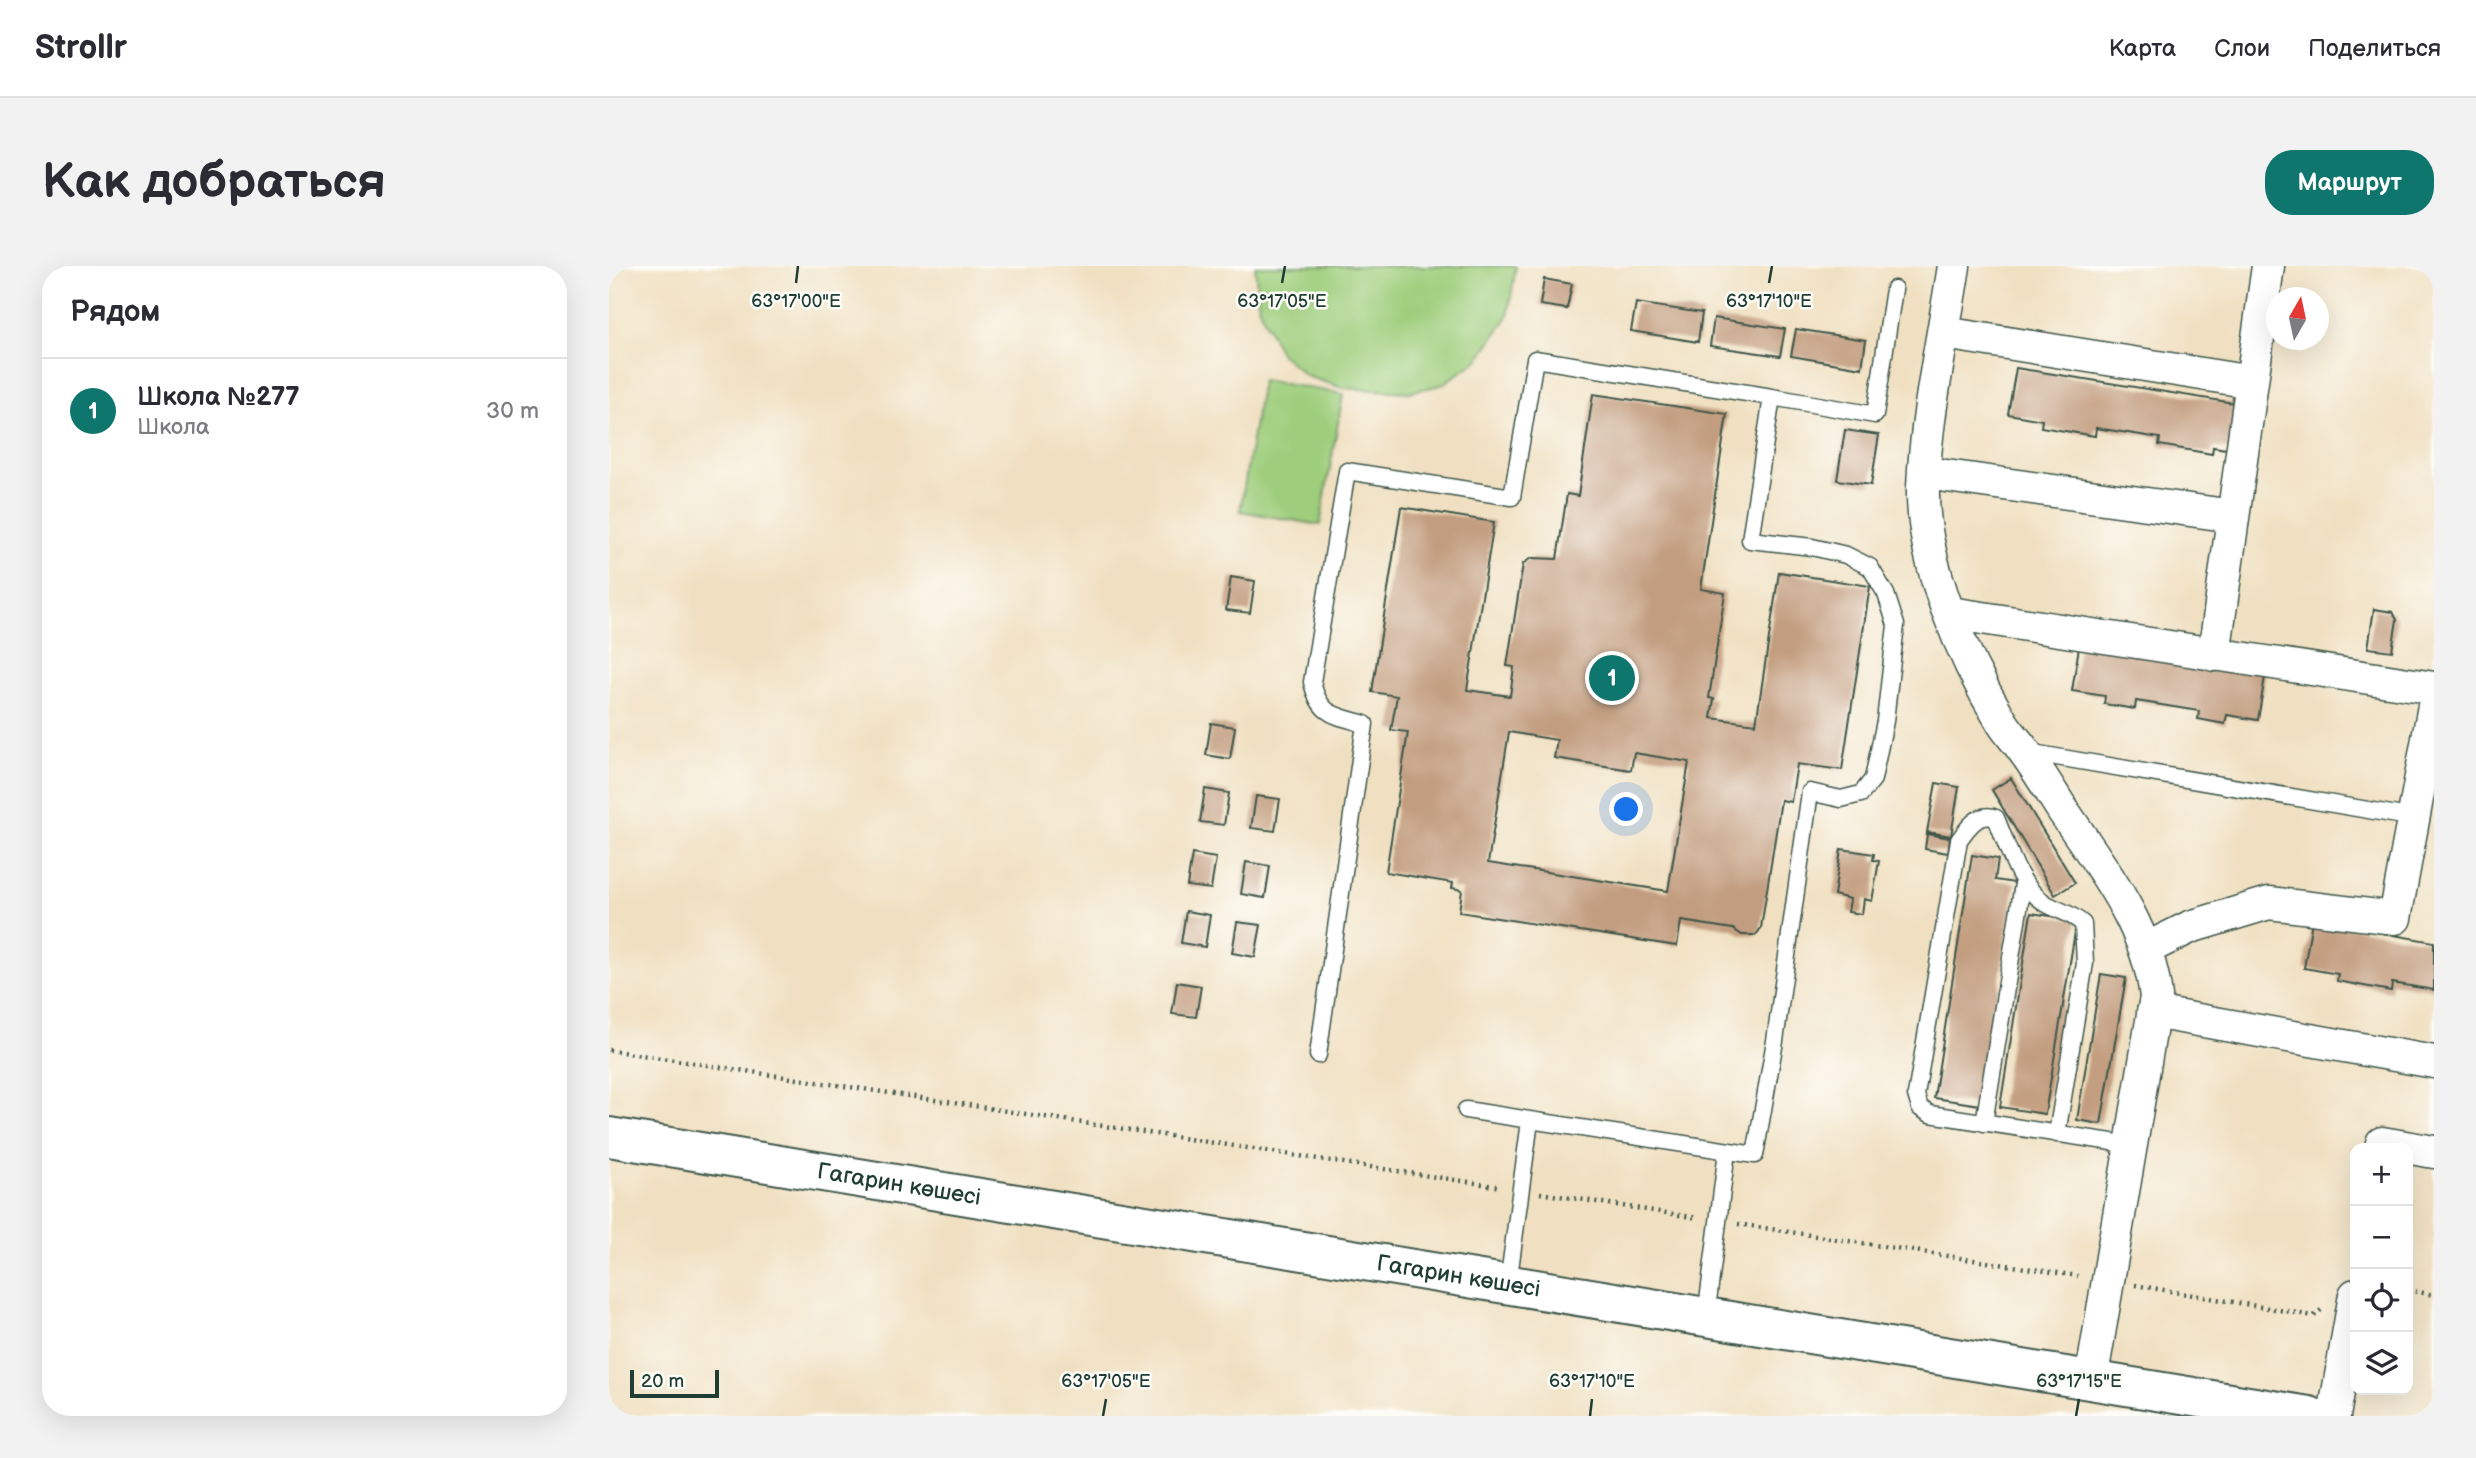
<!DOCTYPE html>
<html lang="ru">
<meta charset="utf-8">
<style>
:root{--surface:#fff;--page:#f2f2f3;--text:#2b2b33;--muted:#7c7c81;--line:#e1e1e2;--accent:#0f766e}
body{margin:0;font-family:"Balsamiq Sans",sans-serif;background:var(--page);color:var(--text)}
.controls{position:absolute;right:21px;bottom:21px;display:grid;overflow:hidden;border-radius:14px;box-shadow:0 7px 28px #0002}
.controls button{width:63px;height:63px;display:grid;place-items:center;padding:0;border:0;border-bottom:2px solid var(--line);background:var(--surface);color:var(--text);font:35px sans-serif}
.compass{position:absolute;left:1657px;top:21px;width:63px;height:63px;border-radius:50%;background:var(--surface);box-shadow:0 7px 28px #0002;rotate:9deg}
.scale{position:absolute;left:21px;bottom:18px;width:89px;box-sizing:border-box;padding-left:7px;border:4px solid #1f3d34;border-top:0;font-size:19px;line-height:24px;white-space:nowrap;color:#1f3d34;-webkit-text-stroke:5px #fdfcf7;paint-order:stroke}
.you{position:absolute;left:1018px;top:544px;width:24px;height:24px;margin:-18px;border:5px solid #fff;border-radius:50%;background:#1a73e8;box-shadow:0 0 0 10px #1a73e833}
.badge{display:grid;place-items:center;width:46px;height:46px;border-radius:50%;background:var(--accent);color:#fff;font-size:23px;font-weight:700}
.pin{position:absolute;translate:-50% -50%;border:4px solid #fff;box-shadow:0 2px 7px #0006}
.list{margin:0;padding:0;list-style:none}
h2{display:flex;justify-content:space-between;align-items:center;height:91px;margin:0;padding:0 28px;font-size:30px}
h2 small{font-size:23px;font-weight:400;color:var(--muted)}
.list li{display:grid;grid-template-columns:46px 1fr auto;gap:21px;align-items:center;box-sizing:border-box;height:105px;padding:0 28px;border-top:2px solid var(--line)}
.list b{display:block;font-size:26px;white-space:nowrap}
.list p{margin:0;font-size:23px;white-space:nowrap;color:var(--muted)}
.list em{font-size:23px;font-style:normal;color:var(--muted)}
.icon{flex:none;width:38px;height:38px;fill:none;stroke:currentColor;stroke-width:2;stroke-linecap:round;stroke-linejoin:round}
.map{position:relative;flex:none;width:1825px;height:1150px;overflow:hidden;border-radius:28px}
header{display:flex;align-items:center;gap:42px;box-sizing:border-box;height:98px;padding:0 35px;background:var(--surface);border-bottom:2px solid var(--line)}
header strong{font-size:33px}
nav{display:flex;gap:38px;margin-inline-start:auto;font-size:24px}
.intro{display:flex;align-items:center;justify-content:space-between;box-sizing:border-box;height:168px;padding:0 42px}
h1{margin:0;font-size:49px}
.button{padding:18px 32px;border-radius:28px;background:var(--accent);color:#fff;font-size:24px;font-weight:700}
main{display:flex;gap:42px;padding:0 42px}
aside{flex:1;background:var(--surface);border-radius:28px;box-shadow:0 7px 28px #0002}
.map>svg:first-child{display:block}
.green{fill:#9ece7c;stroke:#5e8658;stroke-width:2}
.building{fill:#c39d7f;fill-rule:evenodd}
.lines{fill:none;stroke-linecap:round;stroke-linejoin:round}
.service-casing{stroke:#3e5549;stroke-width:19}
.minor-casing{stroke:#3e5549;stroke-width:35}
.tertiary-casing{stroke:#3e5549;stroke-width:42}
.path{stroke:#3e5549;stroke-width:4.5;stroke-dasharray:2 5;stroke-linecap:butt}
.service{stroke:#fff;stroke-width:16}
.minor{stroke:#fff;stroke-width:32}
.tertiary{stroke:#fff;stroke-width:38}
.ticks{fill:none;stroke:#1f3d34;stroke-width:2.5}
.labels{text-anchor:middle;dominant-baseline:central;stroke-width:5;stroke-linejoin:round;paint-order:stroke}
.street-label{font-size:23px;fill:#1f3d34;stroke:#fdfcf7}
.ticks-label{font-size:18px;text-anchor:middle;fill:#1f3d34;stroke:#fdfcf7;stroke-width:5;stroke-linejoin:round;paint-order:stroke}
</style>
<header>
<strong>Strollr</strong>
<nav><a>Карта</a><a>Слои</a><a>Поделиться</a></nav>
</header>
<div class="intro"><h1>Как добраться</h1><a class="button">Маршрут</a></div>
<main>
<aside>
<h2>Рядом<small></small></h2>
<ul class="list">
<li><span class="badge">1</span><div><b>Школа №277</b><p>Школа</p></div><em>30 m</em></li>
</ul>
</aside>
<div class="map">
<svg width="1825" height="1150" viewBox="0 0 1825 1150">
<rect width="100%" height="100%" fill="#fdfcf7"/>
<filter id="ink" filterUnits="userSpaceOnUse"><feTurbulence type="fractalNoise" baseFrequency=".0143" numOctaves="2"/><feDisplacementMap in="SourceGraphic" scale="14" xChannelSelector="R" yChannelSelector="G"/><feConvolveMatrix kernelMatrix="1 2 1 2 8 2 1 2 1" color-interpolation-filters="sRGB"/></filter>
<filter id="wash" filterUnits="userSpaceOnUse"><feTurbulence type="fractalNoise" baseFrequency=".00686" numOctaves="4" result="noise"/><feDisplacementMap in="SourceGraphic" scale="28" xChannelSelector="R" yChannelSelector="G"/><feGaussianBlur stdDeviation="1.57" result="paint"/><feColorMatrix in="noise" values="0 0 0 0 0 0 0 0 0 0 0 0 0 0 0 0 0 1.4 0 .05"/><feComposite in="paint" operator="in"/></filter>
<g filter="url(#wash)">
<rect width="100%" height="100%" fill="#f0e0c1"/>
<path class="green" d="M646,0h261l-8,50 -30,44 -37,25 -31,7 -67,-4 -37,-12 -26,-23 -21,-44z
M653,114l81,14 -23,131 -80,-14z"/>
<g id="blocks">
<path class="building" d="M935,13l28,5 -5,25 -27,-4z
M1027,37l66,10 -4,29 -67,-11z
M1105,52l71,11 -5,27 -70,-10z
M1187,63l70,11 -4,28 -71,-12z
M1407,102l237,38 -7,46 -33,-5 -1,7 -53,-9 1,-7 -64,-10 -1,8 -54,-9 1,-7 -34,-6z
M984,128l134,20 -26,175 24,4 -16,105 5,1 -3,19 45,6 23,-152 91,14 -28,184 -45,-6 -6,38 -10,-2 -20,128 -5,7h-14l-9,-6 -52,-8 -4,25 -218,-34 3,-22 -10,-2 1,-5 -67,-11 22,-140 -17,-2 6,-34 -25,-4 29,-185 93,15 -27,168 43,6 4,-29 -7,-1 16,-102 8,-6 26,1 10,-65 11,2zM900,466l48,8 -3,18 77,12 3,-17 55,9 -21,129 -180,-28z
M1236,164l34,5 -8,50 -34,-5z
M622,311l24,4 -5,32 -24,-3z
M1765,343l19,3 4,8 -5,31 -24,-3z
M1471,375l186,29 -8,50 -31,-5 -2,9 -27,-5 1,-8 -63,-10 -1,8 -31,-5 1,-8 -33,-5z
M602,457l24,4 -5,32 -24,-4z
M1402,512l64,105 -20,12 -63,-105z
M1327,517l23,4 -8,49 -24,-4z
M596,523l24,4 -5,32 -24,-3z
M647,530l24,3 -5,32 -24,-3z
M1318,568l23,4 -2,15 -23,-4z
M1232,583l33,5 -1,6 6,1 -7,40 -8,-2 -2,15 -14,-2 2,-13 -16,-4z
M583,588l24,4 -5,31 -24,-3z
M1363,589l26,4 -3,21 20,3 -35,222 -46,-7z
M637,596l24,4 -5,32 -24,-4z
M577,645l24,4 -5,32 -24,-4z
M1422,647l46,7 -32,194 -45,-7z
M1703,655l122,21v48l-42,-7 -1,8 -54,-10 1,-7 -34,-6z
M628,656l24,3 -6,32 -23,-4z
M1492,708l25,4 -25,146 -24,-4z
M568,716l24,4 -5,31 -24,-3z"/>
</g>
</g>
<g filter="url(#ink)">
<use href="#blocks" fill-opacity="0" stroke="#3e5549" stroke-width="2"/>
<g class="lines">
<defs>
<path id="service" d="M1163,131l103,18 19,-126
M1418,486l388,66
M709,789l47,-331c-31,-9 -45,-8 -53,-42l35,-211 165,26 23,-138 237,38 -22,143 62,7 34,8 24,12 16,27 10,31 -11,96 -12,58 -12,15 -20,5 -31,-7 -35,249 -20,114 -289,-45
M1375,857l39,-239
M1448,868l28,-171 -2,-39c-11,-11 -25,-13 -38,-21 -28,-19 -36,-54 -49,-85 -17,-7 -28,9 -37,22l-43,255 4,13 10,6 201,31
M899,1018l22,-163
M1097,1051l21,-166"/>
<path id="minor" d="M1345,0c-11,73 -28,147 -31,221 -2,76 40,171 79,235 6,10 15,19 22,29 14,19 26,39 38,58 39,58 86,116 94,188l-65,384
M1335,67l308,49
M1316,207l308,43
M1341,347l484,75
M1605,389l54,-389
M1537,683l44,-22 79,-24 126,15 39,-212
M1544,746l281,50
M1772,882l1,-5 52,9
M1725,1150l21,-121"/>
<g id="tertiary">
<path id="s1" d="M0,871l1700,279"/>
</g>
</defs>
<use href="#service" class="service-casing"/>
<use href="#minor" class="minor-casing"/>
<use href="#tertiary" class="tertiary-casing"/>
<path class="path" d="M0,784l892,137
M931,927l158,25
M1129,958l340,52
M1526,1019l179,31 7,-6
M1799,1024l26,5"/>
<use href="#service" class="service"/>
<use href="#minor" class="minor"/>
<use href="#tertiary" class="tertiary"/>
</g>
</g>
<path class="ticks" d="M187,17l2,-17M673,17l3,-17M1160,17l3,-17M494,1150l3,-17M981,1150l2,-17M1467,1150l3,-17"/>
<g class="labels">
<g class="street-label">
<text stroke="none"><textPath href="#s1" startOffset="294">Гагарин көшесі</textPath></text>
<text stroke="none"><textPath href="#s1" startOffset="861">Гагарин көшесі</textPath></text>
</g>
</g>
<g class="ticks-label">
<text x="187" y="41">63°17'00"E</text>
<text x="673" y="41">63°17'05"E</text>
<text x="1160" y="41">63°17'10"E</text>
<text x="497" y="1121">63°17'05"E</text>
<text x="983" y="1121">63°17'10"E</text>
<text x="1470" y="1121">63°17'15"E</text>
</g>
</svg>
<div class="controls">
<button>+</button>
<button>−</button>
<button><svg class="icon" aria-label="locate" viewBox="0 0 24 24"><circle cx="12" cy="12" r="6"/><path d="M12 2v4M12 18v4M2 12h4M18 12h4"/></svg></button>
<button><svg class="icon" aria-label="layers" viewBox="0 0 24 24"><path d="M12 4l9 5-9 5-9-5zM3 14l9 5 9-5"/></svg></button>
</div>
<svg class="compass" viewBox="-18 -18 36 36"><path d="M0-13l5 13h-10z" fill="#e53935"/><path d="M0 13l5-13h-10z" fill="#7c7c81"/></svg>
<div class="scale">20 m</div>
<div class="you"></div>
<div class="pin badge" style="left:1003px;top:412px">1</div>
</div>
</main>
